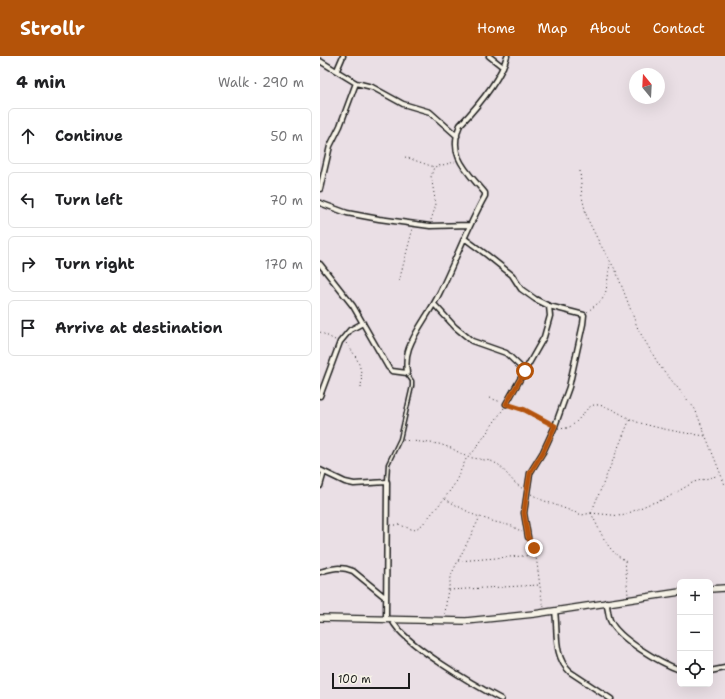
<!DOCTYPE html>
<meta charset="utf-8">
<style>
:root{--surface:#fff;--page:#f6f6f6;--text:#202124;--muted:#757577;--line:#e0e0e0;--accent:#b45309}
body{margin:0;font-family:"Shantell Sans",sans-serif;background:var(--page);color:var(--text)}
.controls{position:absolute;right:12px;bottom:12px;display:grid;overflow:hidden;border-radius:6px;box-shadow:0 4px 16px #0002}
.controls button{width:36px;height:36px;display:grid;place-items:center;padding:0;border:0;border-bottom:1px solid var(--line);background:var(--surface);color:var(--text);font:20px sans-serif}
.compass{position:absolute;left:309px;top:12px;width:36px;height:36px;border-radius:50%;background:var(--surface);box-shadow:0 4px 16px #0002;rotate:342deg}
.scale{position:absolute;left:12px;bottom:10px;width:78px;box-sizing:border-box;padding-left:4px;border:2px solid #1c1c1c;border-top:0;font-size:11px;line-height:14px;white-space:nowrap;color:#1c1c1c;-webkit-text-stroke:3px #f7f3e8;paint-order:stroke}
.stop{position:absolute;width:12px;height:12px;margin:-9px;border:3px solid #b45309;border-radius:50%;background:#fff}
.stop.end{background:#b45309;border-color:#fff;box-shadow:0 1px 4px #0008}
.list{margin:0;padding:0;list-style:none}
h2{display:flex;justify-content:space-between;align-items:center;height:52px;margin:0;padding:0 16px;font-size:17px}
h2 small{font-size:13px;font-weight:400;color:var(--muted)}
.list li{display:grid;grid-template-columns:26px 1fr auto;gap:12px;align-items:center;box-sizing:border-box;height:56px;margin:0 8px 8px;padding:0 8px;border:1px solid var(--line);border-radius:6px}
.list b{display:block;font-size:15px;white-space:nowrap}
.list em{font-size:13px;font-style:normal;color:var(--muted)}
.icon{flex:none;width:22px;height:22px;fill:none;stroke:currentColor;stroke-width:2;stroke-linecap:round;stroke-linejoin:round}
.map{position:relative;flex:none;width:405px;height:643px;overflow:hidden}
header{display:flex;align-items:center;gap:24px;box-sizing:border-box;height:56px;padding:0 20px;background:var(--accent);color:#fff}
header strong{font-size:19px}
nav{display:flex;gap:22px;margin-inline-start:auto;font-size:14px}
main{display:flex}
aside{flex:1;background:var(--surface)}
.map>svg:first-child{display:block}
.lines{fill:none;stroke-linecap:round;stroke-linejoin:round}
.lane-casing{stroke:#1c1c1c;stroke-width:5}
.street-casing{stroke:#1c1c1c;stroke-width:7}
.secondary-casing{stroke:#1c1c1c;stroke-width:8}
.path{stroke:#1c1c1c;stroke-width:1;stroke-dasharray:1 3;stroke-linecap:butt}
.lane{stroke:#f7f3e8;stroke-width:2}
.street{stroke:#f7f3e8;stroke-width:4}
.secondary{stroke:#f7f3e8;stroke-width:5.5}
.route{stroke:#b45309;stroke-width:5}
</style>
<header>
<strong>Strollr</strong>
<nav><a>Home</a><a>Map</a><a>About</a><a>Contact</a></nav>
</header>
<main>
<aside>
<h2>4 min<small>Walk · 290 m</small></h2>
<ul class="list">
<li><svg class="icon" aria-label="ahead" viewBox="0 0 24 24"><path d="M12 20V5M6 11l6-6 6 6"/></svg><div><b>Continue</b></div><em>50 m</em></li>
<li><svg class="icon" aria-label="left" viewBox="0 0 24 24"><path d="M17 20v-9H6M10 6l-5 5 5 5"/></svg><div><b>Turn left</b></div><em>70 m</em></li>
<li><svg class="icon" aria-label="right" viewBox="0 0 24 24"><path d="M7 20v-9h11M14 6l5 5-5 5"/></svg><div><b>Turn right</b></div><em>170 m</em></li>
<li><svg class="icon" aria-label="arrive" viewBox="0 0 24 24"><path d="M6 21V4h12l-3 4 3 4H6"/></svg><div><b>Arrive at destination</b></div></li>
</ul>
</aside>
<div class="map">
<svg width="405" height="643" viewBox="0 0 405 643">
<rect width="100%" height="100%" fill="#eadfe5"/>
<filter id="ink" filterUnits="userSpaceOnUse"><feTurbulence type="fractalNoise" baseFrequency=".025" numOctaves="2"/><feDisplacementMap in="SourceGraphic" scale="8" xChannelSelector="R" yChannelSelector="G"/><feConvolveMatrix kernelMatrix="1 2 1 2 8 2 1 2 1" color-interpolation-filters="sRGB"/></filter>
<g filter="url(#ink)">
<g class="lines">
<defs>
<path id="lane" d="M67,425l1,-17 12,-25 12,-53v-5l-5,-7"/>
<path id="street" d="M169,0l14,11
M0,5l36,22 16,4 31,17 27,8 27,24
M17,14l6,-14
M0,133l10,-43 10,-20 16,-43
M0,147l27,10 32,6 51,7 40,-1
M144,182l23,17 25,20 9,14 14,10 14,7 1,10 -6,21 -38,67
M0,208l33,42 35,61 4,4 15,2c-1,-9 -1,-17 2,-25 7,-19 21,-35 30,-54 16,-32 28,-66 46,-98v-3c-18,-22 -38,-37 -25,-68 17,-18 40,-44 47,-69
M114,248l21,23 17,14 34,12 19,18
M0,340l20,-54 10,-12 13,-7
M0,414l25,12 9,2 33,-2 -1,137
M0,430l4,-14
M208,481l-4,-24 6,-40 13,-21 12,-26 14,-39 14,-63 1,-9 -35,-9
M0,516c12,-4 21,-6 33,-1l33,27
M286,546c2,6 2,13 4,18 8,19 51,43 70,50
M235,555c3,21 -2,45 15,61l41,27
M72,564c11,24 84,66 109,79
M390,615l15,-3"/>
<path id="secondary" d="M390,533l15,-1
M0,562l146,3 68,-7 146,-22"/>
</defs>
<use href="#lane" class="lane-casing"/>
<use href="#street" class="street-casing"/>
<use href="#secondary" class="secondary-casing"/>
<path class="path" d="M85,101l29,10 21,-5
M260,115l2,26 5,21 13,26 16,27 22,58 21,36 36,44 30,76
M111,164l5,-15 -5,-29 3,-9
M79,225l14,-53
M267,256l15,-12 4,-9 4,-27
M0,276l15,8
M26,287c12,15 17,25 15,45
M170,342l11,4
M191,350l14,5 25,13
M238,372c21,5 25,-26 40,-23 14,2 26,12 39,17 23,7 46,11 69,14
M83,384l36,4 12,4 16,9 24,4 8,4 16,18 8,6
M211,438l11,6 40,15 9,-2 39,-94
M125,443l29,16 21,7 17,4 10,6
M271,457l31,3 27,-12 16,-5 29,-17 26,-7
M271,457c9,17 16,39 34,47l3,35
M71,469h9l14,5 8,-5 22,-26 10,-14 13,-28 7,-6 30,-43
M210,484c9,13 8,49 14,67
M138,505l77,-6
M129,534l90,-5
M125,558l2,-19 5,-22 28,-56"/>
<use href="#lane" class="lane"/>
<use href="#street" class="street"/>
<use href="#secondary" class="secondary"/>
</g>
</g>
<g class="lines" filter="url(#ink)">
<path class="route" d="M205,315l-19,33 19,6 30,16 -12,26 -13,21 -3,18 -3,22 4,24 6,11"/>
</g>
</svg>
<div class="controls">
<button>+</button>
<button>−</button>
<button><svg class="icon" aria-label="locate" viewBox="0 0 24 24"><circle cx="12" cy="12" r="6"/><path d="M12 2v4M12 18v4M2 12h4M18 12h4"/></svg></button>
</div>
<svg class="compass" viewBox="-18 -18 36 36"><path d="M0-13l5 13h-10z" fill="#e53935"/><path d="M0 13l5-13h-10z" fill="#757577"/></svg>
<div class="scale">100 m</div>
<div class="stop" style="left:205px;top:315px"></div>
<div class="stop end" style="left:214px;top:492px"></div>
</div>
</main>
